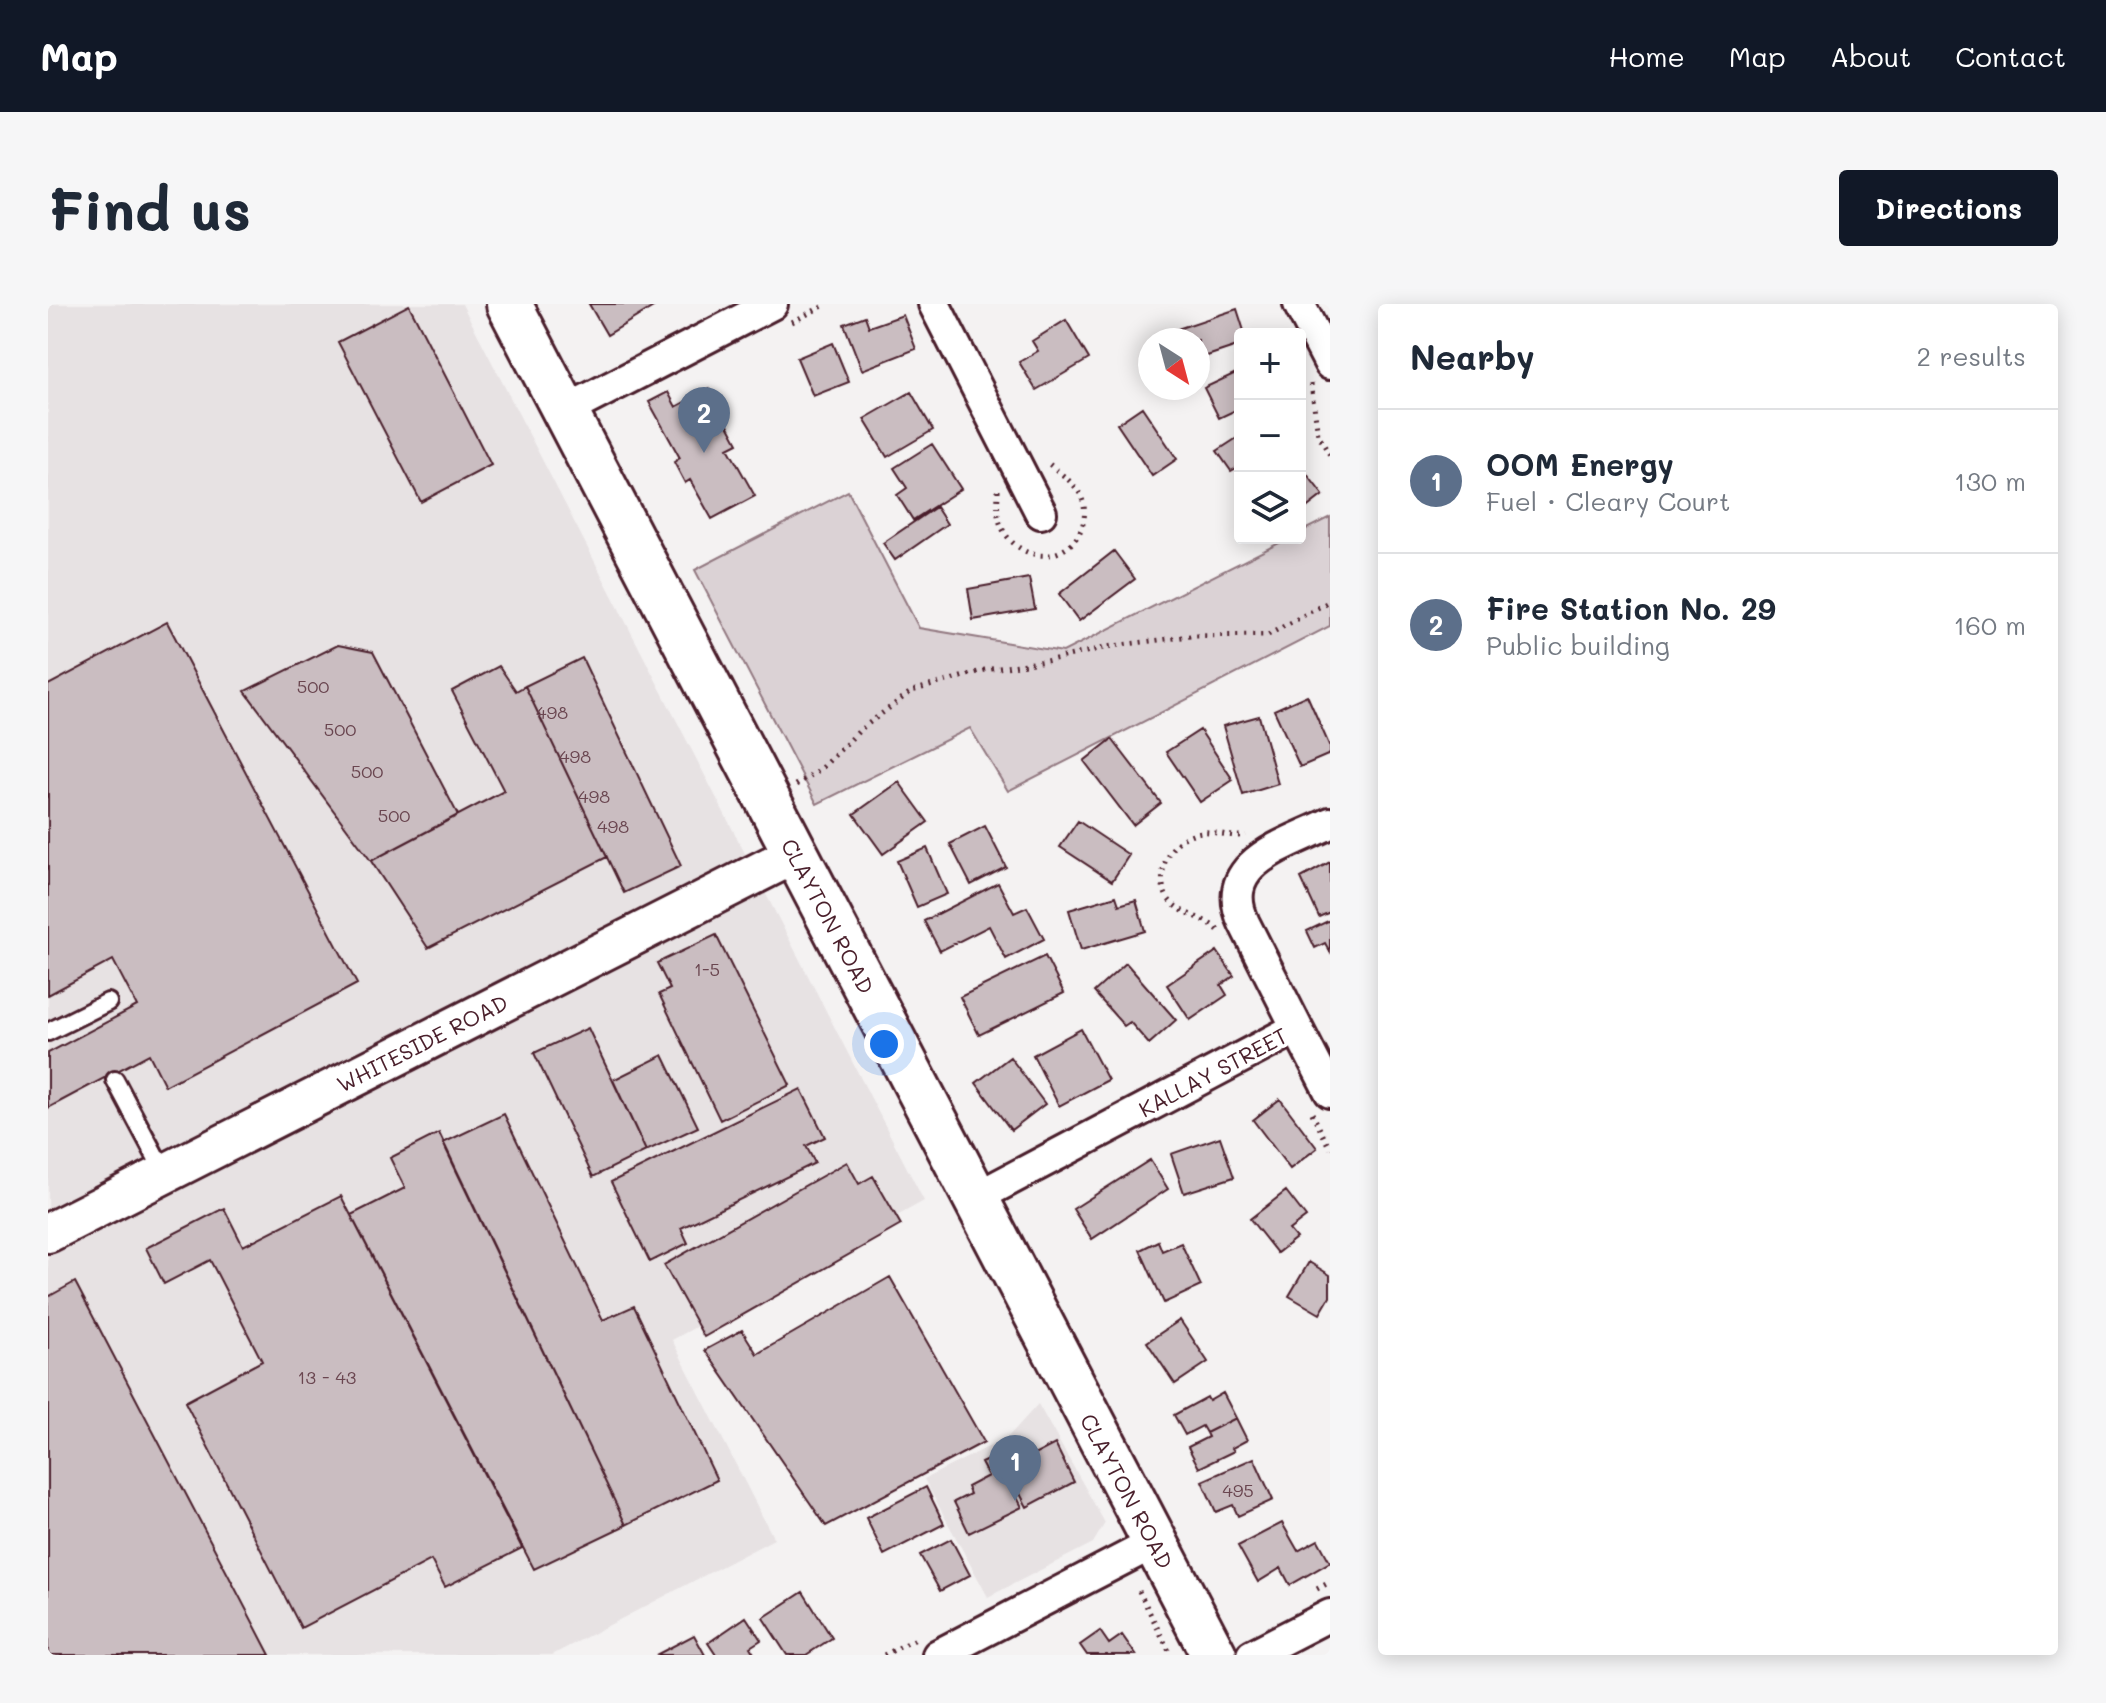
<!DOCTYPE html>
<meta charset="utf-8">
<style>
:root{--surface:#fff;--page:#f6f6f7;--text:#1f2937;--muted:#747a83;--line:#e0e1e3;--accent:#111827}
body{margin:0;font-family:Mali,sans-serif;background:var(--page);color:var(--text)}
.controls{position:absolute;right:24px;top:24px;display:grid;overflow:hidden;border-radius:8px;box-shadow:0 4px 20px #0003}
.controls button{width:72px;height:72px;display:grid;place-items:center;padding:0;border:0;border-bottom:2px solid var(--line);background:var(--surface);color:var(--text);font:40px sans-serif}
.compass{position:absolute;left:1090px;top:24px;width:72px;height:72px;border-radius:50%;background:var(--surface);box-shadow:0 4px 20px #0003;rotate:144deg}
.you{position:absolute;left:836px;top:740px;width:28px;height:28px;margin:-20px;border:6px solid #fff;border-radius:50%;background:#1a73e8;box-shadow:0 0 0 12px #1a73e833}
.badge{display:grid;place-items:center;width:52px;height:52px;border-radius:50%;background:var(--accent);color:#fff;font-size:26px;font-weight:700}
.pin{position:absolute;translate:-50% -66px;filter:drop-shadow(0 2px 4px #0008)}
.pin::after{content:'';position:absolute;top:42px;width:28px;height:24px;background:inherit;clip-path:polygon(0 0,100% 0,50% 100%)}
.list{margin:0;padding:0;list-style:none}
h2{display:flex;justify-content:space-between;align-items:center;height:104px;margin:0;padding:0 32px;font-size:34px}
h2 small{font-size:26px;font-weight:400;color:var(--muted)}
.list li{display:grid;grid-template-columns:52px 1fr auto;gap:24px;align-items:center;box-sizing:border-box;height:144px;padding:0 32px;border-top:2px solid var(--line)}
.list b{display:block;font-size:30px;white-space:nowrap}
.list p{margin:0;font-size:26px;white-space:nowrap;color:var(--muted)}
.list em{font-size:26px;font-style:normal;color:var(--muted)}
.icon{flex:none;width:44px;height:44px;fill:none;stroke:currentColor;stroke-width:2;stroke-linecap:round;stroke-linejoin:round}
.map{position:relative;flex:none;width:1282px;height:1351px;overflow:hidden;border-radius:8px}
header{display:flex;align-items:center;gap:48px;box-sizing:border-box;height:112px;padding:0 40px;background:var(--accent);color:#fff}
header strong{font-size:38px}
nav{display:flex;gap:44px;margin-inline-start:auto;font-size:28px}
.intro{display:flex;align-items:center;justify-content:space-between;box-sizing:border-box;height:192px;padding:0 48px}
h1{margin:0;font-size:56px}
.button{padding:20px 36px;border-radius:8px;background:var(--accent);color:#fff;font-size:28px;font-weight:700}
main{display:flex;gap:48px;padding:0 48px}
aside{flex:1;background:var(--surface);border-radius:8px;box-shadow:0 4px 20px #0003}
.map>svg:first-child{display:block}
.built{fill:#e7e2e3}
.green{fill:#dbd2d5;stroke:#927880;stroke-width:2}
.building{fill:#cabdc1;stroke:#4a1f2b;stroke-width:2}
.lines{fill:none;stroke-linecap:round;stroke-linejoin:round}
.service-casing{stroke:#4a1f2b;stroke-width:22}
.minor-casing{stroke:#4a1f2b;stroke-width:36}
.tertiary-casing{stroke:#4a1f2b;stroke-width:44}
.primary-casing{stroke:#4a1f2b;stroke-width:50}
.path{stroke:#4a1f2b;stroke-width:5;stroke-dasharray:2 6;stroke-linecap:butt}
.service{stroke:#fff;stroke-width:16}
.minor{stroke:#fff;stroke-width:30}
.tertiary{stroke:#fff;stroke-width:38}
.primary{stroke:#fff;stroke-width:44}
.labels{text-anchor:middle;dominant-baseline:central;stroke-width:7;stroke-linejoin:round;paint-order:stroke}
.number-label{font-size:18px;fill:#6a4650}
.street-label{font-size:22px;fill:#4a1f2b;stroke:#fff}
</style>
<header>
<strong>Map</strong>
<nav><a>Home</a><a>Map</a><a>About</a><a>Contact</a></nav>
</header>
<div class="intro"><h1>Find us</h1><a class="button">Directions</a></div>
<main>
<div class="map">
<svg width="1282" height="1351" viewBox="0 0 1282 1351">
<rect width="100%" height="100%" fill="#f4f2f2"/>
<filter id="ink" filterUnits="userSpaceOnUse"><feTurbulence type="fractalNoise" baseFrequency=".0125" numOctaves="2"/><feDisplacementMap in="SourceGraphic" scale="16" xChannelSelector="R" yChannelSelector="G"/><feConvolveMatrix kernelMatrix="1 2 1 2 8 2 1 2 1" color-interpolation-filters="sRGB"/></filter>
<g filter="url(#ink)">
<path class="built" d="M0,0h414l462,897 -252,139 102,199 -222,116h-504z
M990,1100l67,119 -12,20 -105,54 -64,-118 84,-42z"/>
<path class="green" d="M800,187l71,137 144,24 226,-114h11v-6l30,-15v109l-322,165 -38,-63 -153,76 -122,-234z"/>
<path class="building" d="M541,0h69l-51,31z
M361,1l82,160 -70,37 -83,-160z
M1189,5l8,25h-5v11l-42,14v-19h-20l-4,-10z
M855,11l13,34 -54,21 -18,-46 21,-8 4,11z
M1018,16l23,39 -53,31 -17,-28 19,-11 -6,-10z
M785,39l16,39 -36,14 -16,-38z
M1192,67v37l-21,10 -15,-30z
M661,85l29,54 -10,5 27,48 -43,23 -22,-39 -5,3 -11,-21 6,-4 -31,-56 19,-10 8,15z
M863,88l22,38 -46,27 -23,-38z
M1094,103l35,52 -25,17 -35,-52z
M1192,132v30l-9,5 -14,-20z
M884,140l29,45 -48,31 -16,-25 10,-7 -13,-20z
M1255,165l20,26 -23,18v-42z
M888,203l11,17 -52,36 -12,-17z
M1066,247l21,28 -56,42 -20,-27z
M981,274l6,31 -62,11 -5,-31z
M119,318l190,362 -192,102 -16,-32 -101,54v-55l89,-47 -24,-46 -65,35v-310z
M290,341l35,7 85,163 -87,46 -126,-170z
M534,354l99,208 -57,27 -99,-207z
M451,362l17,25 9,-5 82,171 -179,91 -57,-87 133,-70 -52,-100z
M1259,391l23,52v7l-30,13 -26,-57z
M1211,412l19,68 -35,11 -20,-69z
M1152,426l33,50 -33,22 -34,-50z
M1064,435l49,64 -28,22 -49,-64z
M851,478l29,40 -45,32 -29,-40z
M1030,517l51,34 -17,26 -52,-34z
M937,522l21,41 -35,18 -21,-41z
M879,544l20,46 -30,13 -20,-46z
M1282,558v50l-11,5 -18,-39z
M950,579l16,30 13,-6 17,32 -38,20 -17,-33 -49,25 -16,-30z
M1068,592l3,9 17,-5 9,31 -64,19 -12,-40z
M1282,616v32l-5,-9 -10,5 -8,-17z
M668,631l74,150 -70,35 -61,-126 11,-5 -13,-26z
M1169,647l17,25 -13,9 6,10 -37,25 -23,-35z
M997,652l19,37 -85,42 -19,-38z
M1078,659l50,57 -27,24 -19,-22 -6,4 -30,-34z
M540,724l58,123 -53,26 -59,-124z
M1033,725l27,51 -49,26 -26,-51z
M615,751l35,72 -52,24 -33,-71z
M962,753l35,47 -34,26 -35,-47z
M753,785l24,48 -19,9 9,17 -134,65 7,15 -38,19 -39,-80z
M1232,795l37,49 -27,21 -37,-49z
M456,810l99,206 31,-14 83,174 -91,45 -183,-382z
M391,829l187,392 -92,44 -183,-354 54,-27 -15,-30z
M1172,833l14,40 -50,16 -13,-39z
M1102,856l18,29 -76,50 -19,-30z
M799,858l12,22 14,-8 28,49 -197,112 -40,-72z
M1238,887l20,26 -17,13 7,8 -19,15 -27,-34z
M293,892l181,352 -77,39 -14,-27 -130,68 -116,-226 77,-41 -52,-101 -46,24 -18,-36 78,-40 19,38z
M1110,937l4,10 19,-8 20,43 -37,17 -24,-53z
M1261,958l21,13v22l-10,17 -31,-18z
M842,973l94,165 -158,84 -121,-176 37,-20 15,24z
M27,978l195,373h-222v-358z
M1132,1016l28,42 -33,22 -28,-42z
M1175,1089l13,25 -30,15 -4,-7 -17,9 -11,-20 33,-18 2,4z
M1188,1114l11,22 -15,8 2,3 -35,17 -11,-21 20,-10 -2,-4z
M1007,1140l19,38 -47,25 -20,-38z
M948,1152l26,51 -53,26 -15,-31 16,-8 -3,-7 21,-11 -7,-13z
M1206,1154l19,42 -35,16 -5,-11 -17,7 -14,-31z
M878,1183l18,37 -60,31 -18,-37z
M1234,1219l16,28 20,-11 12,22 -40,23 -9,-17 -23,14 -20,-36z
M903,1235l19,36 -30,16 -20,-36z
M755,1288l29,46 -26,17h-19l-24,-37z
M698,1313l15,23 -11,7 5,8h-39l-8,-12z
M1052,1327l9,13 13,-9 14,20h-49l-7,-10z
M646,1331l11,20h-49z"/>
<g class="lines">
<defs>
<path id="service" d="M0,728l60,-30
M67,776l50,94"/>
<path id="minor" d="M886,0l107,209
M1251,0l31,60
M517,107l207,-107
M1249,724l33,64
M927,894l322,-170 -53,-105c-28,-61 43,-78 86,-100
M890,1351l216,-112
M1204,1351l78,-40"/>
<path id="tertiary" d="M0,929l747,-379"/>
<path id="primary" d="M461,0l705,1351"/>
</defs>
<use href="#service" class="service-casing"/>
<use href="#minor" class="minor-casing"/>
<use href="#tertiary" class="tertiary-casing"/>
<use href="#primary" class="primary-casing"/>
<path class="path" d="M744,18l35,-18
M1263,80l7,51 12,20
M950,186c0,8 -1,17 0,25 4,27 34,49 61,37 24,-10 34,-43 17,-64 -7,-9 -19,-17 -28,-25
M748,481l25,-16 40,-40 51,-38 73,-21 61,-9 66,-15 79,-10 77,-1 62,-34
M1170,626c-14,-14 -35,-14 -48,-29 -8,-9 -9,-23 -6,-35 4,-20 24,-36 45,-34 13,1 24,6 37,3
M1264,809l18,36
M1269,1285l13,-7
M1091,1287l32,64
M836,1351l34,-17"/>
<use href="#service" class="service"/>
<use href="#minor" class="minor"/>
<use href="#tertiary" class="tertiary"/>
<use href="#primary" class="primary"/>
</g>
</g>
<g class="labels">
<g class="number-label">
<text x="265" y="382">500</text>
<text x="504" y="408">498</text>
<text x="292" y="425">500</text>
<text x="527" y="452">498</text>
<text x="319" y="467">500</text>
<text x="546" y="492">498</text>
<text x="346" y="511">500</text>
<text x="565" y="522">498</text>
<text x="659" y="665">1-5</text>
<text x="279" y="1073">13 - 43</text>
<text x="1190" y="1186">495</text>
</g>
<g class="street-label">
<text transform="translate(780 612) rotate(62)">CLAYTON ROAD</text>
<text transform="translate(374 739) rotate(-27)">WHITESIDE ROAD</text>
<text transform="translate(1165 768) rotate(-28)">KALLAY STREET</text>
<text transform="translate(1079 1187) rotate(62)">CLAYTON ROAD</text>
</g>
</g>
</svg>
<div class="controls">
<button>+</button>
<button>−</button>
<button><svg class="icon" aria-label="layers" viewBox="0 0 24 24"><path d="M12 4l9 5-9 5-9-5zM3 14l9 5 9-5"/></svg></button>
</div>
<svg class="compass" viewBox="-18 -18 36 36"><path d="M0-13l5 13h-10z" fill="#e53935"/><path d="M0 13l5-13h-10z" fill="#747a83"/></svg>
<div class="you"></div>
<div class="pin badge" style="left:967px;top:1197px;background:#5c6f8a">1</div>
<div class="pin badge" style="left:656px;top:149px;background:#5c6f8a">2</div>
</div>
<aside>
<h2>Nearby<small>2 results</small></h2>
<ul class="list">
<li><span class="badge" style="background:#5c6f8a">1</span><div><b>OOM Energy</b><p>Fuel · Cleary Court</p></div><em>130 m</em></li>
<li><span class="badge" style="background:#5c6f8a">2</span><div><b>Fire Station No. 29</b><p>Public building</p></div><em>160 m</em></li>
</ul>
</aside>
</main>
